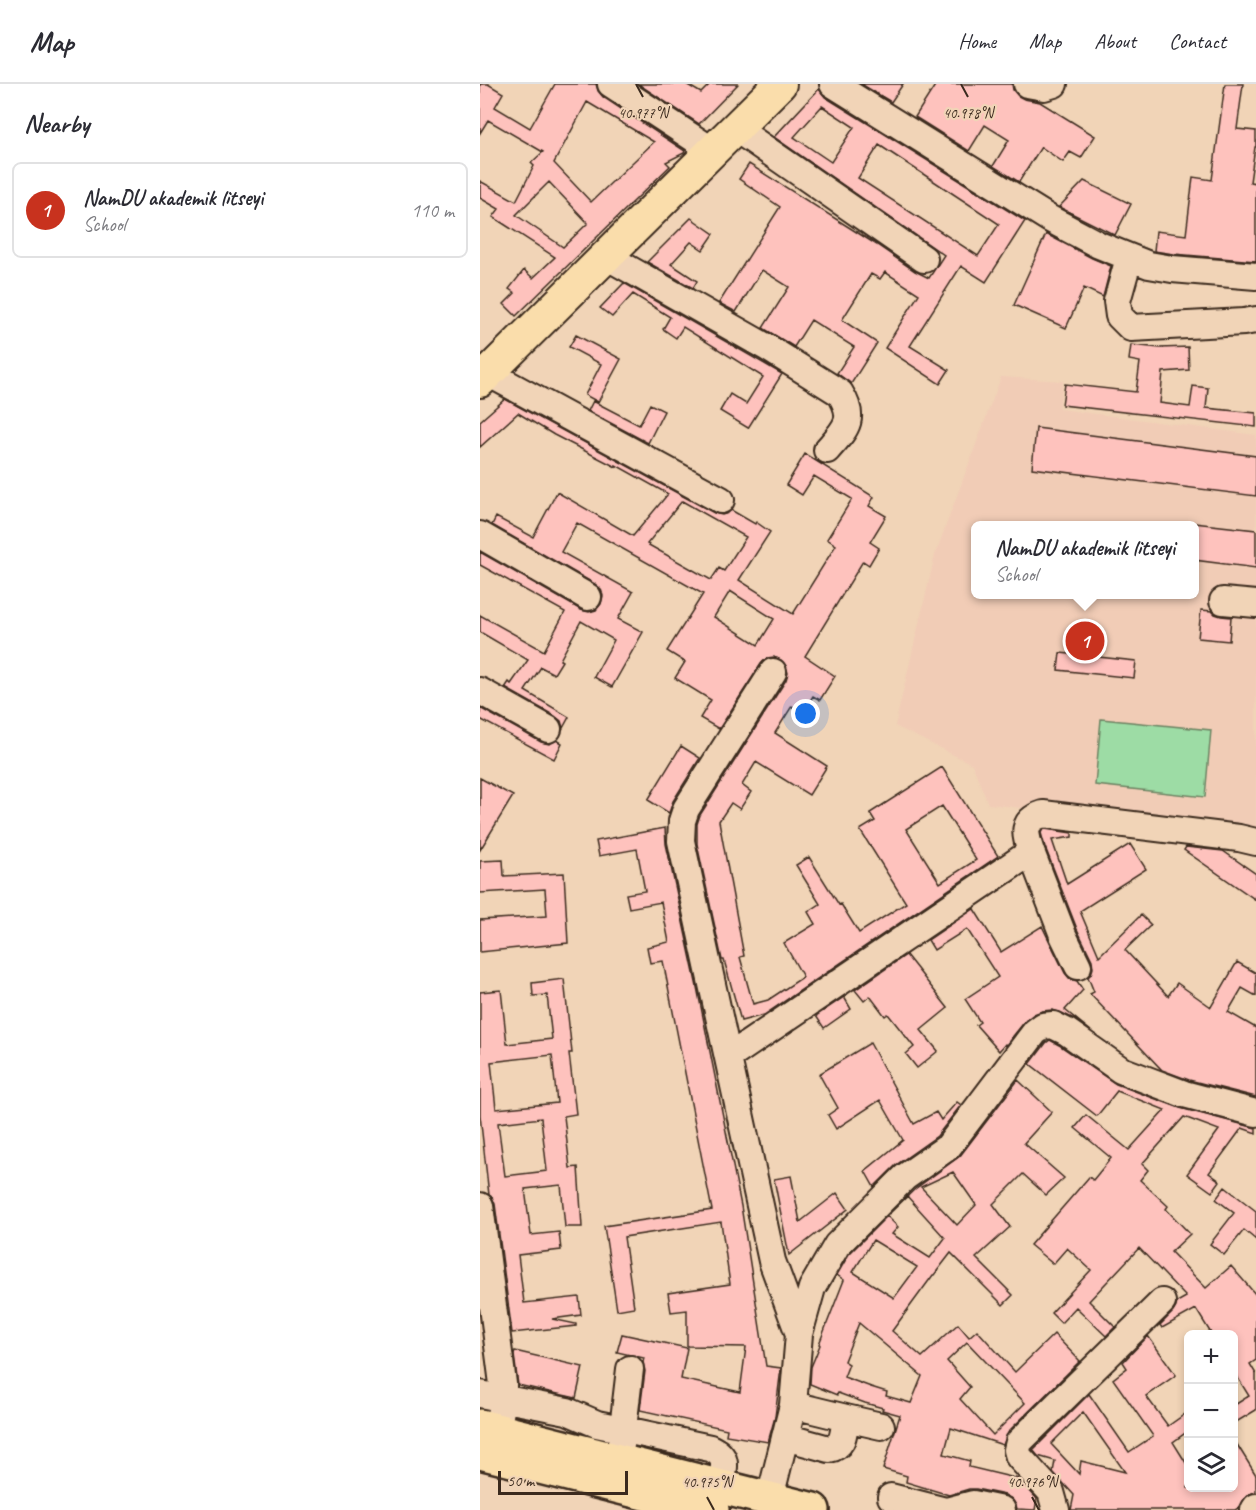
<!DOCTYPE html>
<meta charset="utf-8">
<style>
:root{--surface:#fff;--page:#f7f7f7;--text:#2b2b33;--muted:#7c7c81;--line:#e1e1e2;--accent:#c8321e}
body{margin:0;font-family:Caveat,sans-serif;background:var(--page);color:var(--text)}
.controls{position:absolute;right:18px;bottom:18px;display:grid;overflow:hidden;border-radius:9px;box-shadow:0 3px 9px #0003}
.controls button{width:54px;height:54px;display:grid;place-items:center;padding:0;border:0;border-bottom:2px solid var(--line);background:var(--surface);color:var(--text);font:30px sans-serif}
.scale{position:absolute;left:18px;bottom:15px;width:130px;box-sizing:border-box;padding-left:6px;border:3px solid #3b2a1e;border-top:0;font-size:16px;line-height:21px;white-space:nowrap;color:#3b2a1e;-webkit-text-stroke:4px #f1d4b7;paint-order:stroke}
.you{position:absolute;left:326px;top:630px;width:21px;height:21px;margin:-15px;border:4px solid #fff;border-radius:50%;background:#1a73e8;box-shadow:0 0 0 9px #1a73e833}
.badge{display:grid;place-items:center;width:39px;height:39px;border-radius:50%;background:var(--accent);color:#fff;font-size:20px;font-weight:700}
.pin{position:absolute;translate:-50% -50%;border:3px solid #fff;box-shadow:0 2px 6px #0006}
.popup{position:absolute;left:491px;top:437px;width:228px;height:78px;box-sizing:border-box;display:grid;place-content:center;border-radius:9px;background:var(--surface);filter:drop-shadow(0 2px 4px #0005);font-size:20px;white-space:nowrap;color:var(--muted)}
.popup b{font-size:22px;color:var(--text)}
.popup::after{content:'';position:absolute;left:50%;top:100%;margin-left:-12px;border:12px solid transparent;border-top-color:var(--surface)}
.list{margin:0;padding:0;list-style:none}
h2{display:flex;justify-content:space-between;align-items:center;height:78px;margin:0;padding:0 24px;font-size:26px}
h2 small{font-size:20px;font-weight:400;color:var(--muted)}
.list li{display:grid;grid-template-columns:39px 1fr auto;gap:18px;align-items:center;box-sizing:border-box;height:96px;margin:0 12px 12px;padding:0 12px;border:2px solid var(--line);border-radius:9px}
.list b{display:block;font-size:22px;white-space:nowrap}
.list p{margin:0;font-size:20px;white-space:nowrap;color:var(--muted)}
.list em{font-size:20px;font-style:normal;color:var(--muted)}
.icon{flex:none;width:33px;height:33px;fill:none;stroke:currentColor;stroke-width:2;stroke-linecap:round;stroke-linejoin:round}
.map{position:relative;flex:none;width:776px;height:1426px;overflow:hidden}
header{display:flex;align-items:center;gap:36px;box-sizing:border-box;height:84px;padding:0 30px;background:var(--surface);border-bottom:2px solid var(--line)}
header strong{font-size:28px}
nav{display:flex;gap:33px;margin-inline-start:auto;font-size:21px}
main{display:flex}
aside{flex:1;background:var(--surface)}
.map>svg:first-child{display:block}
.built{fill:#f1ccb6;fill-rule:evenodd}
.green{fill:#9ddca5;stroke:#6c8362;stroke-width:1.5}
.building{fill:#fec2bd;stroke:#3b2a1e;stroke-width:1.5;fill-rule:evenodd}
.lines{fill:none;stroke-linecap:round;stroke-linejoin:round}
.minor-casing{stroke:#3b2a1e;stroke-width:30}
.major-casing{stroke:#3b2a1e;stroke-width:36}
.highway-casing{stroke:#3b2a1e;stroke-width:38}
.minor{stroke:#f1d4b7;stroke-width:26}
.major{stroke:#faddab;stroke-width:32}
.highway{stroke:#faddab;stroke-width:33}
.ticks{fill:none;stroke:#3b2a1e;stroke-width:2}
.ticks-label{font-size:15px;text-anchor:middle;fill:#3b2a1e;stroke:#f1d4b7;stroke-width:4.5;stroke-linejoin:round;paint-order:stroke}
</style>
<header>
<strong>Map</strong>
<nav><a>Home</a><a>Map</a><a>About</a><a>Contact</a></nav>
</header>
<main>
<aside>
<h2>Nearby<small></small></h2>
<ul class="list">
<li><span class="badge">1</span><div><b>NamDU akademik litseyi</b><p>School</p></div><em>110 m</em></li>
</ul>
</aside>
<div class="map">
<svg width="776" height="1426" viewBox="0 0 776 1426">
<rect width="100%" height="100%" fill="#f1d4b7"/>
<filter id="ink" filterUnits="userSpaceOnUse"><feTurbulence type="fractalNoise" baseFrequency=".0167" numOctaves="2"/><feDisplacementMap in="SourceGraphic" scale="12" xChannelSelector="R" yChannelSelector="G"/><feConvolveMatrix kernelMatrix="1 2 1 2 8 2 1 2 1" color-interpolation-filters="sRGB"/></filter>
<g filter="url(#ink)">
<path class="built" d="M521,293l62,4 -4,28 197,26v400l-268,-31 -16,-40 -77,-38 40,-171zM496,442h218v68h-218z"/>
<path class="green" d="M621,635l110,11 -6,67 -110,-12z"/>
<path class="building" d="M0,0h8l15,9 -8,14 35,21 25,-44h41l2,7 5,6 82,54 -1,2 -18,9 4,4 -154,150 -12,-12 11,-11 -6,-4 15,-19 9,8 22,-21 -62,-40 6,-8 -19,-11v-17l36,20 18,-35 -3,-3 12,-11 -55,-32 -8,13zM107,18l67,40 -63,60 -37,-39zM69,98l39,41 -25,24 -47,-32z
M158,0h48l15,9 9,-9h28l-39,40z
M381,0h42l-12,18z
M456,0h76l1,6 5,6 6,3 16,3 55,34 -14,22 -11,-6 -7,10 -22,-15 -22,35 -26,-16 16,-26 -24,-15 -16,26 -54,-34z
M745,0h18l-6,45 19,2v16h-1l-5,35 6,1v78l-82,-7 -20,-3 2,-20 30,4 7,-58 19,3z
M339,5l6,8 200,124 -39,61 -25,-16 -51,80 39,24 -9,14 -55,-36 34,-54 -34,-22 -5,7 -9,-5 -29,46 35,23 -26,41 -14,-11 17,-26 -43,-27 -17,27 -31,-19 26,-41 -27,-17 -26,42 -17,-9 61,-96 -41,-28 10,-15 128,81 38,26 14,7 15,-23 -170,-118zM342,22l32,21 -23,35 -37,-25zM399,61l120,79 -21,32 -120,-78z
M604,97l47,23 -16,31 -56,-28z
M211,134l23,16 -11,16 -12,-8 -20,22 26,17 -4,7 -46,-26z
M566,150l46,24 19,8 -8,31 -19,-9 -18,40 -52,-23z
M144,199l158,91 -34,54 -28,-17 10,-17 16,10 17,-27 -80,-50 -7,11 -13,-9 7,-12 -37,-23 -21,23 -12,-9z
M96,251l45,24 -23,43 -13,-7 16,-31 -32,-17z
M651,261l29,3 28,-1 1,23 -26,2 -3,31 30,4 3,-21 15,2 -2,20 50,5v14l-194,-22 3,-21 71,8 4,-30 -11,-2z
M25,315l209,114 8,2 6,-2 3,-3 24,14 1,-2 14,10 -31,48 54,34 43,-69 -9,-6 25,-40 -38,-23 -12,19 -16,-10 19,-31 69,43 -5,9 17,10 -16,26 9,6 -10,17 -6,-4 -58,95 30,20 -15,24 -7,-4 -11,17 -10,-7 -17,27 52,33 -18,29 -53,-33 -14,23 9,7 -11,17 -9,-6 -12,18 25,135 -4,1 13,47 15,-4 35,-23 -19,-34 31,-19 -7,-12 12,-8 -24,-39 13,-8 30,48 2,-1 18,29 47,-30 -46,-73 15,-9 -5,-8 72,-46 56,89 -234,159 -23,6 -17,-61h-2l-25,-116v-20l3,-9 86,-135 2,-7 -2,-7 -5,-6 -7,-3 -7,1 -6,6 -42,65 -19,-11 11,-18 -36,-22 10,-16 -18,-11 36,-57 -126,-71 -16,29 72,40 -15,27 25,13 -31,55 -18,-10 20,-37 -33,-19 -21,39 2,1 -8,13 -13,-7 -16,24 44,26 -6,11 -2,-7 -6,-5 -50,-28 4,-6 2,2 17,-24 -48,-28v-17l64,36 21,-39 -85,-47v-13l101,58 8,2 7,-2 5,-6 2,-8 -2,-7 -6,-5 -103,-59 4,-8 37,20 24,-45 76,44 35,-42 -52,-29v2l-62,-32 -36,-22 -38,34v-26zM202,417l64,36 -22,34 -5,-3 -8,12 -64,-36zM250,507l44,28 -16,26 -44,-28zM462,722l34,54 -36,23 -34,-54z
M113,317l46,24 11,-21 14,7 -16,32 -60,-32z
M556,344l220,28v40l-224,-28z
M714,439l62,7v38l-62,-8z
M721,526l11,1 3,3 6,2 10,1 -2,24 -31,-3z
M580,569l76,8 -2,17 -76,-8z
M0,624l61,34 8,2 8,-4 5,3 -8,16 -74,-40z
M201,662l19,12 -27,43 -4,12 -21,-13z
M0,694l33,18 -33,54z
M185,744l1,16 31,143 44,219 25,160 15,2 -6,49 -7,25 -42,-7 1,-6 -87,-19 5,-39 -2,-9 1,-4 -27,-6 5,-18 65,14 -6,31 59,13 6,-45 -59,-1v-36l-16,2 -3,-19 62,-9 -9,-62 -97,15 10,70 -17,3 -13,-84 108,-16 -49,-249 -13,2 -3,-16 22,-5 -8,-40 -32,6 -3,-14 19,-3 -8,-42 -38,7 -3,-15z
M565,745l27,4v4l-20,3 15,44 63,-40 16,25 -66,42 19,45 42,-41 10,10 -26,25 43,46 9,-13 34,24 26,-45 19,11v23l-14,-8 -14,24 28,16v69l-67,-17 -27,-10 -72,-76 4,-2 -6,-15 3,-3 2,-6 -1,-8 -15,-31 -32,-82 -4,-14 1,-2z
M706,763l37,4 33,23v26l-72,-50z
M23,776l1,16 60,-3 4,70 -88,9v-32l67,-4 -2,-27 -65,4v-32z
M494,825l27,43 41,-26 23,47 5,6 7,2 6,9 -18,20 26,21 -15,-11 -16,-8 -8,-2 -10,1 -8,3 -8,6 -20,25 -1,-1 -6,7 -23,-26 4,-3 -15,-23 33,-22 -31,-48 -33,21 -6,-10z
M426,871l42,53 -27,22 17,21 -21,17 -11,-14 8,-7 -26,-33 -3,2 -15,-20 -6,5 -9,-11z
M84,895l8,74h-3l7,61 -12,2 6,52 8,-1 4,60h-17l-4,-42 -36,4 6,46 28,-3 2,18 -43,5 6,48 55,-6 2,18 -29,4 24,5v2l-64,7 -17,-129 -3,-7 -3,-2 -9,-80v-123l21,-2 6,54 45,-5 -5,-44 -14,1 -1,-13zM72,971l5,48 -61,6 -5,-47zM61,1034l6,53 -42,5 -7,-53z
M364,913l7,12 -27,19 -8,-12z
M570,956l9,5 57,39 64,24 76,20v5l-14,-5 -33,45 11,8 -8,11 -25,-18 32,-44 -35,-13 -42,47 6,6 -8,10 28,26 -2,3 24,25 -19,18 35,36 25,-22 25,29v65l-6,4 6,10v36l-23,14v-18l16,-10 -16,-26v-35h-21l-16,-26 -34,19 -2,-3 13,-13 3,-5 1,-5 9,-5 -47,-49 -50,53 26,26 -9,9 -30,-29 -15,16 -10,-10 40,-43 -24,-22 -14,16 -23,-19 59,-68 4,3 18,-22 -36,-30 11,-13 43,35 36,-40 -48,-19 -20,25 -67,-52 16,-21z
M390,959l44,81 22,-12 5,8 16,-18 4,3 -24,31 -41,29 -22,22 -9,-16 38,-31 -23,-40 -44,29 -8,-14 10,-7 -19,-34z
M538,996l34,32 -28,31 40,35 -18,17 -23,-21 -30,30 17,23 -34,31 37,37 -10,10 -52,-52 -17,22h-1l-41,56 30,26 36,-33 11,13 8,-7 38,42 39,-38 26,27 -71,70 -6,14 -52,-17 -7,26 26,7 -1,6 50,12 18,20 -2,11 -18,-1 -1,-4 -4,-6 -7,-4 -29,-6h-7l-20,6 -43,-13 1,-6 -24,-7 17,-54 -18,-5 1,-2 -18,-5 -27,-10 -1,2 -27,-11 1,-17 9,-22 -1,-1 25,-64 -7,-5 12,-21 38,-38 11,11 -6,7 38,24 15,-20 -38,-42 -18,18 26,-25 45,-33zM473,1088l23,33 -19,20 -36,-38zM393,1156l44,27 -23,31 -41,-26zM379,1239l63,53 -11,27 -25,-7 1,-4 -16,-5 -27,-10 5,-13 -5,-3zM487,1258l58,61 -32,32 -33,-36 10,-12 -23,-26z
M311,1092l9,46 37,-29 11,16 -59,46 -15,-76z
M745,1103l31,24v29l-12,-10 -20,25 -14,-11 24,-31 -18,-14z
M668,1252l28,39 -30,21 22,30 20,-14v19l-15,11 15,24v22h45v-50l23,37v17l-7,2 -5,5 -4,8 -5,3h-164l3,-15 -21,-23 2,-11 -17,-5 -5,-6 56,-56 40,58 24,-16 -40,-57 14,-11 -4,-6zM603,1328l42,60 -44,-11 -2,13 -28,-30z
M35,1267l68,16 -7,31 -58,-13 -4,-30z"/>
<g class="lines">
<defs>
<path id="minor" d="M131,0l102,67
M353,0l217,135 49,26 50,20 23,4 84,7
M547,0l17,3 10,-3
M255,44l189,131
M126,172l162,92 72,45c17,27 5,36 -13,57
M649,174l-12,43 2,15 12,12 113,-6 12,-2
M8,289l233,127
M0,451l108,62
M743,517l33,3
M293,588l-87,137 -4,12 -1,20 91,420 27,73
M0,607l68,38
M551,768l32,83 15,31
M249,973l302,-205c-6,-18 -10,-31 12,-38l196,24 17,4
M0,1122l23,178v16l-3,15
M0,1310l87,17 30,13 113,24c20,9 14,20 10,38
M366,1334l35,8
M305,1353l44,12c16,-3 14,-17 17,-31l-53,-13
M141,1361l9,-76
M411,1413l51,13
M290,1414l23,-93 6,-71 13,-46 25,-43 68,-68 43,-30 87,-115 8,-6 10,-1 14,7 54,38 63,24 72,19
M470,1426l23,-6 29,6
M576,1426l-5,-18 -32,-35 -2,-7 2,-8 143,-140
M774,1426l2,-3"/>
<path id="major" d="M0,297l300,-297"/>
<path id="highway" d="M0,1342l333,84
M0,1368l232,58"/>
</defs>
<use href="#minor" class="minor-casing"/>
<use href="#major" class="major-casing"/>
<use href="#highway" class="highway-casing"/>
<use href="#minor" class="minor"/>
<use href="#major" class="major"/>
<use href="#highway" class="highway"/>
</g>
</g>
<path class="ticks" d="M156,0l7,13M481,0l7,13M227,1413l7,13M552,1413l7,13"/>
<g class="ticks-label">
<text x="163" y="34">40.977°N</text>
<text x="488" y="34">40.978°N</text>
<text x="227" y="1403">40.975°N</text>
<text x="552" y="1403">40.976°N</text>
</g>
</svg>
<div class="controls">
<button>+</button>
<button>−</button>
<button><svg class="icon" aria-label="layers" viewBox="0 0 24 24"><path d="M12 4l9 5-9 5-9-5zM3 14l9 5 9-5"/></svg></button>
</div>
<div class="scale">50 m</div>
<div class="you"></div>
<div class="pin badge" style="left:605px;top:557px">1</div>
<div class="popup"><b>NamDU akademik litseyi</b>School</div>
</div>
</main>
